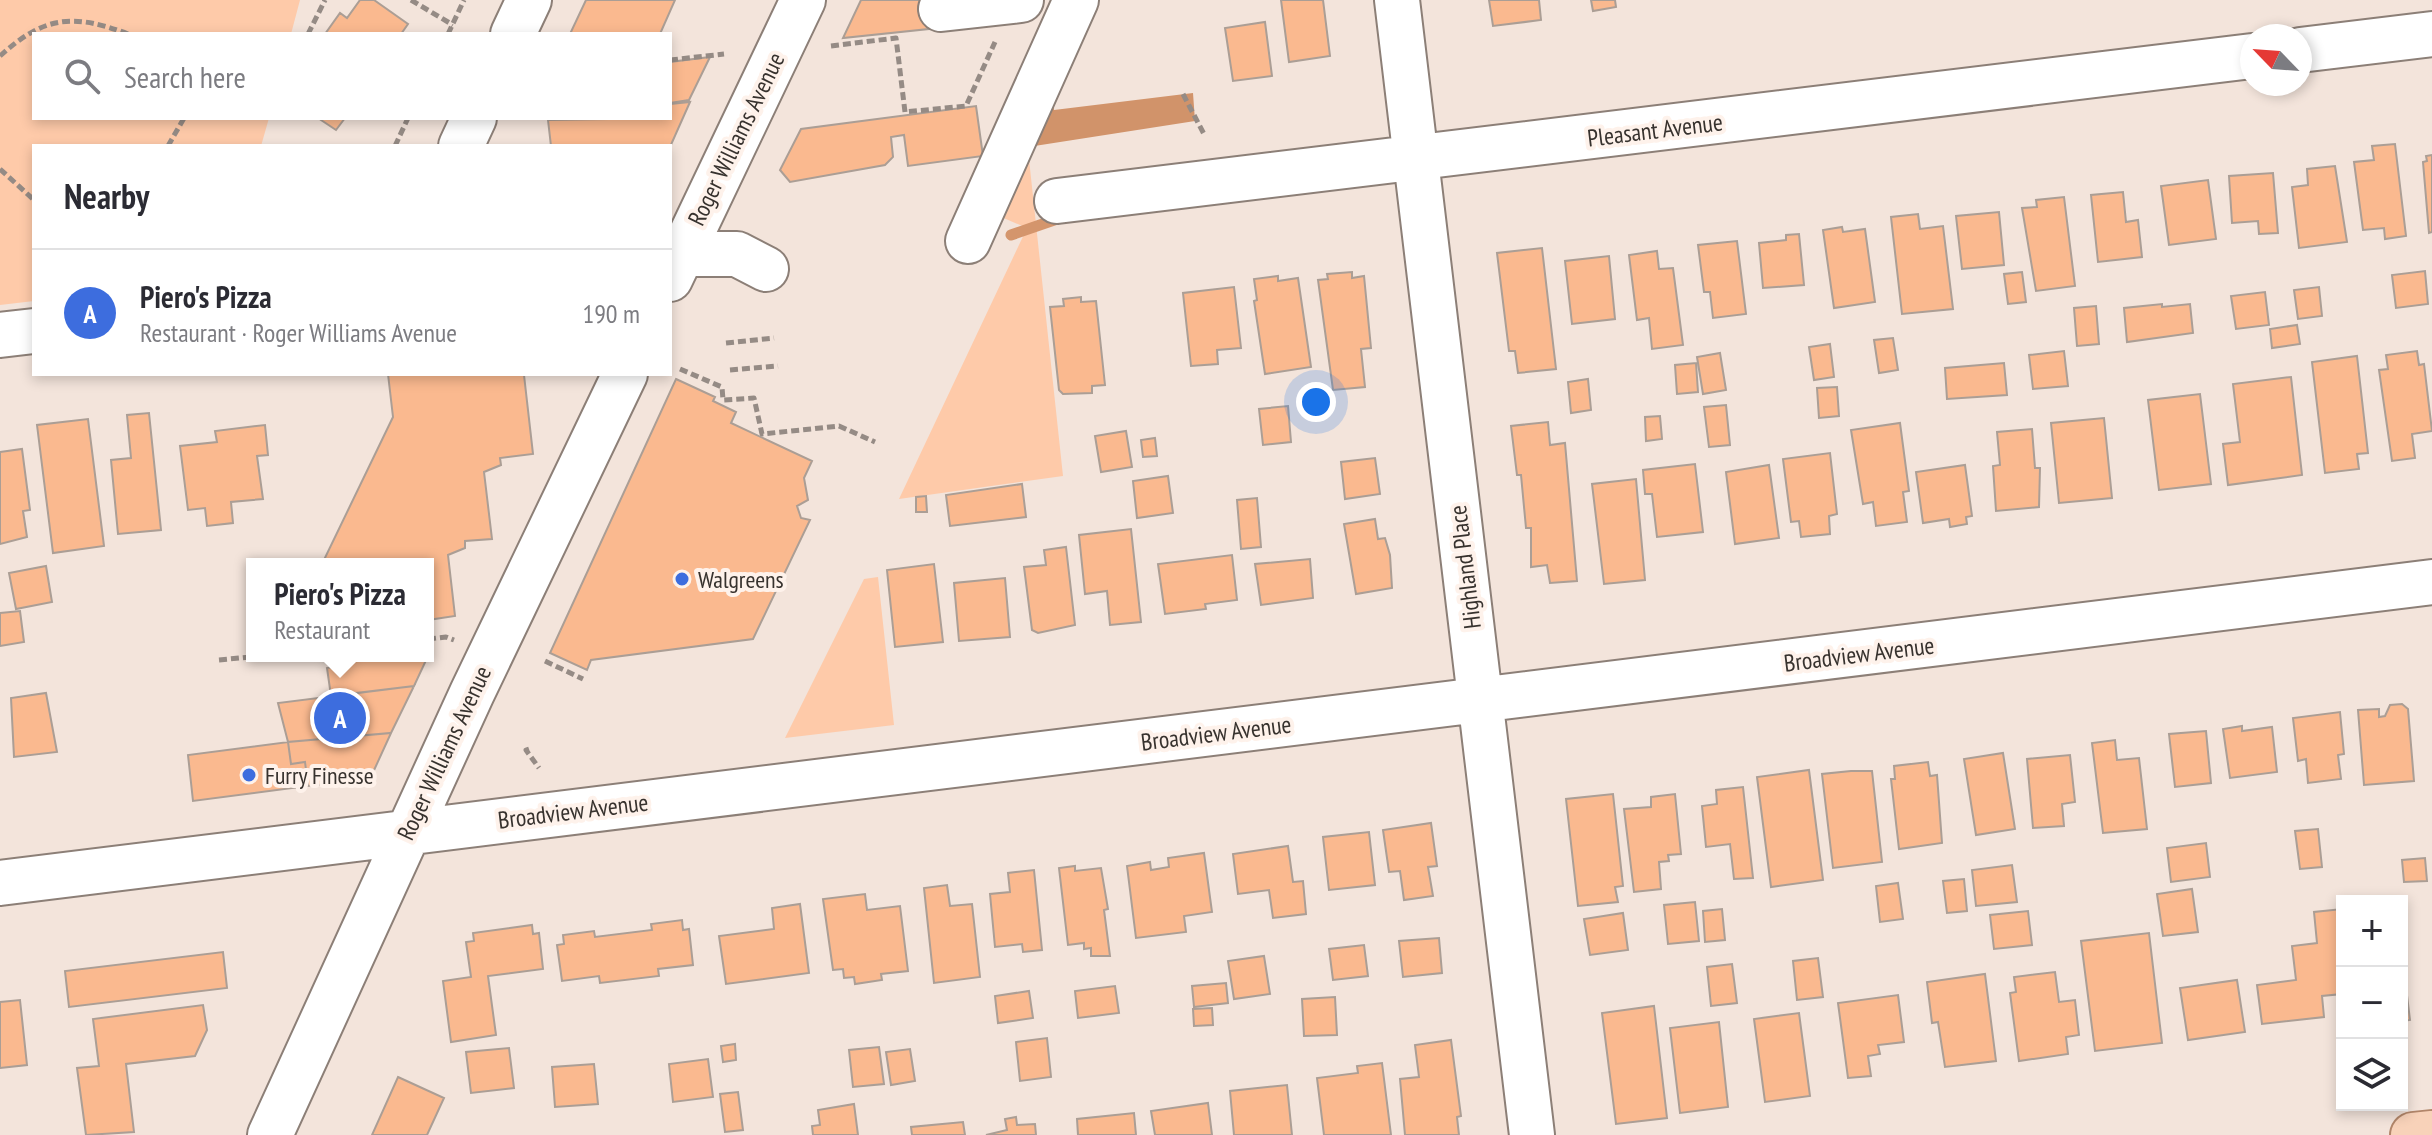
<!DOCTYPE html>
<meta charset="utf-8">
<style>
:root{--surface:#fff;--page:#f7f7f7;--text:#2b2b33;--muted:#7c7c81;--line:#e1e1e2;--accent:#3d6dde}
body{margin:0;font-family:"PT Sans Narrow",sans-serif;background:var(--page);color:var(--text)}
.controls{position:absolute;right:24px;bottom:24px;display:grid;overflow:hidden;border-radius:0px;box-shadow:0 4px 12px #0003}
.controls button{width:72px;height:72px;display:grid;place-items:center;padding:0;border:0;border-bottom:2px solid var(--line);background:var(--surface);color:var(--text);font:40px sans-serif}
.compass{position:absolute;left:2240px;top:24px;width:72px;height:72px;border-radius:50%;background:var(--surface);box-shadow:0 4px 12px #0003;rotate:295deg}
.you{position:absolute;left:1316px;top:402px;width:28px;height:28px;margin:-20px;border:6px solid #fff;border-radius:50%;background:#1a73e8;box-shadow:0 0 0 12px #1a73e833}
.badge{display:grid;place-items:center;width:52px;height:52px;border-radius:50%;background:var(--accent);color:#fff;font-size:26px;font-weight:700}
.pin{position:absolute;translate:-50% -50%;border:4px solid #fff;box-shadow:0 2px 8px #0006}
.popup{position:absolute;left:246px;top:558px;width:188px;height:104px;box-sizing:border-box;display:grid;place-content:center;border-radius:0px;background:var(--surface);filter:drop-shadow(0 2px 6px #0005);font-size:26px;white-space:nowrap;color:var(--muted)}
.popup b{font-size:30px;color:var(--text)}
.popup::after{content:'';position:absolute;left:50%;top:100%;margin-left:-16px;border:16px solid transparent;border-top-color:var(--surface)}
.list{margin:0;padding:0;list-style:none}
h2{display:flex;justify-content:space-between;align-items:center;height:104px;margin:0;padding:0 32px;font-size:34px}
h2 small{font-size:26px;font-weight:400;color:var(--muted)}
.list li{display:grid;grid-template-columns:52px 1fr auto;gap:24px;align-items:center;box-sizing:border-box;height:128px;padding:0 32px;border-top:2px solid var(--line)}
.list b{display:block;font-size:30px;white-space:nowrap}
.list p{margin:0;font-size:26px;white-space:nowrap;color:var(--muted)}
.list em{font-size:26px;font-style:normal;color:var(--muted)}
.icon{flex:none;width:44px;height:44px;fill:none;stroke:currentColor;stroke-width:2;stroke-linecap:round;stroke-linejoin:round}
.map{position:relative;flex:none;width:2432px;height:1135px;overflow:hidden}
.search{position:absolute;background:var(--surface);box-shadow:0 4px 12px #0003;left:32px;top:32px;width:640px;height:88px;display:flex;align-items:center;gap:20px;box-sizing:border-box;padding:0 28px;border-radius:0px;color:var(--muted);font-size:30px}
.panel{position:absolute;background:var(--surface);box-shadow:0 4px 12px #0003;left:32px;top:144px;width:640px;height:232px;border-radius:0px}
.map>svg:first-child{display:block}
.green{fill:#fecaa9}
.forest{fill:#d1936a}
.lines{fill:none;stroke-linecap:round;stroke-linejoin:round}
.stream{stroke:#d4956c;stroke-width:11}
.building{fill:#fab98f;stroke:#ab9e95;stroke-width:2}
.minor-casing{stroke:#8c7f77;stroke-width:48}
.major-casing{stroke:#b2866a;stroke-width:48}
.path{stroke:#958b85;stroke-width:5;stroke-dasharray:8 4;stroke-linecap:butt}
.minor{stroke:#fff;stroke-width:44}
.major{stroke:#f8d2b9;stroke-width:44}
.poi-dot{fill:#3d6dde;stroke:#fef2eb;stroke-width:3}
.labels{text-anchor:middle;dominant-baseline:central;stroke-width:8;stroke-linejoin:round;paint-order:stroke}
.street-label{font-size:24px;fill:#37322e;stroke:#fef2eb}
.poi-label{font-size:24px;fill:#37322e;stroke:#fef2eb;text-anchor:start}
</style>
<div class="map">
<svg width="2432" height="1135" viewBox="0 0 2432 1135">
<rect width="100%" height="100%" fill="#f3e4db"/>
<path class="green" d="M0,0h300l-9,34h-257v84h235l-8,28h-227v155l-34,4z
M1029,159l34,317 -164,23 128,-271 -28,-12 12,-54z
M878,577l16,148 -109,13 79,-159z"/>
<path class="forest" d="M1051,76l3,34 139,-17 2,28 -167,26z"/>
<g class="lines">
<path class="stream" d="M1011,235l49,-17"/>
</g>
<path class="building" d="M360,0h14l34,24 -7,10h-76l15,-21 7,5z
M586,0h89l-15,34h-90z
M861,0h74l3,28 -95,10z
M1281,0h42l7,56 -41,6z
M1489,0h50l2,20 -48,6z
M1591,0h24l1,7 -23,4z
M1265,22l7,54 -39,5 -8,-53z
M710,57l-21,43 -19,3v-41z
M690,102l-20,45 -119,-1 -3,-26 122,-2v-14z
M976,106l7,50 -75,10 -4,-31 -13,2 2,20 -8,8 -95,17 -10,-12 21,-41z
M318,118h27l-9,12z
M2395,144l11,92 -21,3 -1,-11 -21,2 -9,-68 20,-2 -2,-14z
M2432,155v77l-3,1 -6,-71 4,-1 -1,-5z
M2335,166l12,76 -48,6 -7,-61 16,-2 -1,-16z
M2273,173l5,60 -19,1 -1,-13 -26,2 -3,-47z
M2208,180l8,59 -47,6 -8,-59z
M2123,192l3,30 12,-2 4,37 -44,5 -7,-67z
M2064,197l11,89 -39,5 -14,-83 15,-1 -1,-7z
M1999,212l5,53 -42,4 -6,-53z
M1918,214l2,15 23,-3 10,83 -51,5 -11,-97z
M1842,227l1,5 22,-3 10,73 -41,6 -11,-78z
M1799,234l5,51 -41,3 -4,-45 27,-3v-5z
M1737,241l9,73 -33,4 -3,-26h-6l-6,-47z
M1542,248l14,121 -38,4 -3,-22h-6l-12,-98z
M1657,251l2,18 14,-1 10,77 -31,4 -3,-31 -12,2 -8,-65z
M1609,256l6,63 -43,5 -7,-63z
M2425,271l3,33 -32,4 -4,-33z
M1352,272v6l12,-2 7,72 -10,1 4,38 -32,3 -15,-110 10,-1 -1,-5z
M2022,272l4,30 -18,2 -4,-30z
M1278,276v5l20,-3 13,89 -46,7 -11,-73 3,-1 -3,-21z
M1234,287l7,61 -24,2 1,14 -27,2 -8,-73z
M2319,287l3,29 -24,3 -4,-29z
M2265,292l4,33 -33,4 -5,-33z
M1081,297v5l15,-1 9,84 -13,1v7l-29,1 -4,-4 -9,-83 14,-1 -1,-7z
M2162,304v3l28,-3 3,29 -66,9 -3,-34z
M2096,306l3,38 -22,2 -3,-38z
M2297,325l3,19 -28,4 -2,-19z
M1893,338l5,32 -19,3 -5,-33z
M1830,344l4,33 -20,3 -5,-33z
M2064,351l4,35 -35,3 -4,-34z
M2417,351l2,14 5,-1 8,67 -20,3 3,24 -23,3 -13,-91 9,-1 -2,-14z
M1720,353l6,37 -23,4 -6,-37z
M2357,356l11,97 -11,1 2,15 -34,4 -13,-111z
M1696,363l2,29 -21,2 -2,-29z
M2004,363l3,32 -60,4 -2,-31z
M388,374h142l-6,1 9,79 -33,4 1,7 -17,7 8,67 -27,2v7l-17,7 7,61 -27,4v-56h-106l71,-147z
M2291,377l11,98 -74,10 -5,-41 17,-2 -7,-58z
M676,379l39,18 -2,4 23,11 -5,11 81,38 -8,17 4,22 -11,6 4,12 9,2 -57,119 -162,21 -4,10 -37,-17z
M1588,379l3,31 -20,3 -3,-31z
M1837,387l2,29 -20,2 -2,-30z
M2200,394l11,90 -52,6 -11,-90z
M1726,405l4,40 -21,2 -5,-40z
M1288,406l3,36 -28,3 -4,-36z
M149,413l12,117 -43,4 -7,-74 20,-2 -4,-43z
M1660,416l2,23 -16,2 -1,-24z
M2104,418l8,80 -53,5 -8,-80z
M88,419l16,127 -51,7 -16,-128z
M1548,422l2,23 15,-2 12,138 -27,2 -3,-18 -16,2v-39h-5l-5,-53h-4l-6,-49z
M1900,423l9,68 -6,1 4,30 -31,4 -3,-24 -10,2 -12,-74z
M265,425l3,30 -11,1 6,43 -32,3 2,21 -26,3 -2,-18 -17,2 -8,-64 37,-4 -2,-11z
M2032,429l3,39h5l-1,39 -43,4 -3,-45 7,-1 -3,-33z
M1126,431l6,36 -31,5 -6,-36z
M1155,438l2,18 -14,1 -2,-17z
M22,449l8,61 -7,1 4,26 -27,7v-92z
M1830,453l7,61 -8,2 1,18 -29,3 -2,-16 -8,1 -8,-63z
M1375,458l5,36 -35,5 -4,-37z
M1695,464l8,68 -46,5 -5,-43h-7l-2,-24z
M1769,465l10,73 -44,6 -9,-72z
M1965,465l7,51 -6,1 1,7 -17,3 -1,-8 -26,4 -7,-51z
M1168,476l5,37 -36,5 -4,-37z
M1636,479l9,101 -41,4 -12,-100z
M1022,484l4,33 -76,9 -4,-31z
M926,496l1,16h-11v-15z
M1257,498l4,49 -20,2 -4,-49z
M1375,519l3,20 7,-1 5,17 2,33 -36,6 -12,-70z
M1131,529l10,93 -31,3 -3,-34 -22,3 -6,-59z
M1066,547l9,78 -37,8 -6,-3 -8,-63 22,-2 -2,-15z
M1232,555l5,45 -32,4 1,5 -41,5 -7,-50z
M1310,559l3,39 -52,7 -6,-41z
M934,564l9,78 -48,5 -8,-77z
M46,566l6,36 -36,7 -7,-36z
M1005,578l5,59 -51,4 -5,-58z
M20,611l4,31 -24,4v-33z
M351,656h77l-14,30 -83,10 -4,-28 25,-4z
M414,686l-23,47 -103,9 -10,-39z
M46,693l11,59 -43,5 -3,-59z
M2402,704l6,5 6,72 -50,4 -6,-75 21,-1v8l6,-1 5,-11z
M2340,712l4,42 -6,1 3,24 -33,4 -2,-24 -8,2 -5,-43z
M2242,726v5l30,-4 5,45 -47,6 -7,-49z
M2206,731l5,52 -36,4 -6,-53z
M391,733l-21,46 -62,7 -3,-24 -14,2 -3,-22z
M2115,740l2,20 22,-2 8,71 -44,4 -11,-90z
M288,742l3,22 14,-2 3,24 -115,15 -5,-46z
M2003,753l12,76 -39,6 -12,-76z
M2070,755l5,47 -13,2 2,22 -31,2 -6,-69z
M1928,762l2,14 7,-1 5,68 -43,6 -8,-70h4l-1,-13z
M1809,770l14,110 -52,7 -14,-110z
M1851,771h21l10,91 -49,6 -11,-94z
M1743,787l10,91 -19,1 -4,-35 -24,3 -4,-41 15,-2 -1,-14z
M1613,794l10,92 -8,1 3,15 -40,4 -12,-107z
M1675,794l6,60 -13,1 1,6 -10,1 2,27 -27,3 -10,-83 27,-2v-10z
M1431,823l6,43 -9,1 5,29 -29,4 -4,-29 -11,1 -6,-42z
M2318,829l4,38 -22,2 -5,-38z
M1369,832l6,53 -46,5 -6,-53z
M2206,843l4,34 -39,5 -4,-34z
M1288,846l5,36 10,-1 3,33 -33,4 -4,-28 -31,4 -5,-40z
M1204,853l8,59 -28,4 2,16 -50,6 -9,-72 23,-4 1,8 18,-3 -1,-9z
M2425,858l2,23 -23,1 -2,-22z
M2012,865l5,37 -41,4 -4,-36z
M1075,866v5l26,-3 7,41 -4,1 6,46h-19v-8l-7,1v-6l-16,2 -9,-77z
M1034,870l8,80 -19,2 -1,-8 -27,3 -5,-53 20,-2 -2,-19z
M1964,879l3,32 -20,2 -4,-32z
M1898,883l5,36 -23,3 -4,-36z
M947,885l3,21 22,-2 8,73 -46,6 -10,-95z
M2192,889l6,43 -35,4 -6,-42z
M865,894l2,16 33,-4 8,65 -27,3 1,6 -27,4 -1,-7 -10,1 -1,-9 -10,1 -10,-71z
M1695,902l4,39 -31,3 -4,-39z
M800,904l9,69 -83,11 -7,-48 55,-7 -2,-21z
M1722,909l3,31 -20,2 -2,-31z
M2342,909v85l-20,2 2,21 -62,7 -5,-39 39,-5 -4,-34 25,-3 -3,-31z
M2028,911l4,34 -38,4 -4,-34z
M1623,913l5,37 -38,5 -6,-36z
M682,920l1,10 6,-1 4,36 -35,4 1,7 -59,7 -1,-7 -37,5 -5,-36 7,-1 -1,-9 31,-4 1,6 57,-7 -1,-6z
M532,925l1,9 6,-1 4,36 -55,7 8,59 -45,7 -8,-61 28,-4 -5,-35 8,-1 -1,-8z
M2149,933l13,110 -67,8 -14,-110z
M1439,938l3,35 -39,4 -4,-36z
M1364,945l4,31 -35,4 -4,-31z
M223,952l4,36 -158,19 -4,-36z
M2402,954l8,66 -8,1z
M1264,956l6,38 -36,5 -6,-38z
M1818,958l5,39 -26,3 -4,-39z
M1732,964l5,39 -26,3 -4,-39z
M2055,972l4,30 16,-2 4,35 -13,2 2,17 -49,7 -9,-68 6,-1 -2,-15z
M1985,974l11,87 -51,6 -7,-45 -6,1 -5,-41z
M2237,980l8,52 -57,8 -8,-52z
M1226,983l2,20 -34,4 -2,-21z
M1115,986l4,27 -41,5 -3,-27z
M1029,991l4,27 -35,5 -3,-27z
M1898,995l6,47 -26,3 2,9 -12,2 3,20 -23,2 -10,-75z
M1335,997l2,38 -33,1 -2,-37z
M20,1000l7,65 -27,3v-66z
M203,1005l4,25 -12,26 -69,8 8,68 -48,3 -9,-67 22,-2 -6,-47z
M1654,1006l13,112 -51,6 -14,-111z
M1212,1008l1,17 -19,1 -1,-17z
M1799,1013l11,83 -45,6 -11,-83z
M1719,1022l9,85 -48,6 -10,-85z
M1047,1038l4,39 -31,4 -4,-39z
M1451,1040l10,76 -4,1 2,18h-54l-5,-56 19,-2 -4,-32z
M735,1044l1,16 -13,2 -2,-16z
M879,1047l5,37 -31,3 -4,-37z
M509,1048l5,40 -43,5 -5,-41z
M910,1049l5,32 -24,4 -5,-33z
M708,1059l5,38 -40,5 -4,-38z
M1382,1063l9,72h-67l-7,-57 41,-5 -1,-7z
M594,1064l4,40 -43,3 -3,-40z
M398,1077l46,21 -17,37h-55z
M1287,1085l5,50h-58l-4,-44z
M738,1092l5,38 -18,2 -5,-38z
M1208,1103l4,32h-57l-4,-24z
M854,1104l4,31h-45l-1,-9 8,-1 -2,-15z
M1134,1113l2,22h-58l-1,-16z
M1016,1117l1,8 18,-1 1,11h-50l21,-5 -2,-11z
M963,1122l2,13h-53l-1,-8z"/>
<g class="lines">
<defs>
<path id="minor" d="M1397,0l135,1135
M941,9l80,-9
M513,34l16,-34
M2300,50l132,-16
M461,146l13,-28
M1057,201l1195,-145
M968,241l108,-241
M670,254h67l29,15
M670,279l133,-279
M0,335l34,-4
M0,883l2432,-301
M270,1135l202,-442 153,-319"/>
<path id="major" d="M2413,1135l19,-2"/>
</defs>
<use href="#minor" class="minor-casing"/>
<use href="#major" class="major-casing"/>
<path class="path" d="M411,0l42,25
M308,34l17,-34
M448,34l16,-34
M831,46l65,-8 9,74 61,-6 29,-64
M0,56c44,-40 73,-43 128,-22
M670,60l54,-6
M1183,94l22,42
M168,146l16,-28
M395,146l13,-28
M0,169l34,31
M726,343l48,-5
M680,369l42,18 1,13 31,-2 8,36 77,-8 36,16
M730,370l48,-4
M428,639l18,-2 8,3
M219,660l42,-4
M545,661l38,18
M529,749l-3,1 13,18"/>
<use href="#minor" class="minor"/>
<use href="#major" class="major"/>
</g>
<g class="poi-dot">
<circle cx="682" cy="579" r="8"/>
<circle cx="249" cy="775" r="8"/>
</g>
<g class="labels">
<g class="street-label">
<text transform="translate(1655 130) rotate(-7)">Pleasant Avenue</text>
<text transform="translate(736 139) rotate(-64)">Roger Williams Avenue</text>
<text transform="translate(1465 567) rotate(-97)">Highland Place</text>
<text transform="translate(1859 654) rotate(-7)">Broadview Avenue</text>
<text transform="translate(1216 733) rotate(-7)">Broadview Avenue</text>
<text transform="translate(444 753) rotate(-65)">Roger Williams Avenue</text>
<text transform="translate(573 811) rotate(-7)">Broadview Avenue</text>
</g>
<g class="poi-label">
<text x="698" y="579">Walgreens</text>
<text x="265" y="775">Furry Finesse</text>
</g>
</g>
</svg>
<div class="controls">
<button>+</button>
<button>−</button>
<button><svg class="icon" aria-label="layers" viewBox="0 0 24 24"><path d="M12 4l9 5-9 5-9-5zM3 14l9 5 9-5"/></svg></button>
</div>
<svg class="compass" viewBox="-18 -18 36 36"><path d="M0-13l5 13h-10z" fill="#e53935"/><path d="M0 13l5-13h-10z" fill="#7c7c81"/></svg>
<div class="you"></div>
<div class="pin badge" style="left:340px;top:718px">A</div>
<div class="popup"><b>Piero's Pizza</b>Restaurant</div>
<div class="search"><svg class="icon" aria-label="search" viewBox="0 0 24 24"><circle cx="10" cy="10" r="6"/><path d="M15 15l6 6"/></svg>Search here</div>
<section class="panel">
<h2>Nearby<small></small></h2>
<ul class="list">
<li><span class="badge">A</span><div><b>Piero's Pizza</b><p>Restaurant · Roger Williams Avenue</p></div><em>190 m</em></li>
</ul>
</section>
</div>
